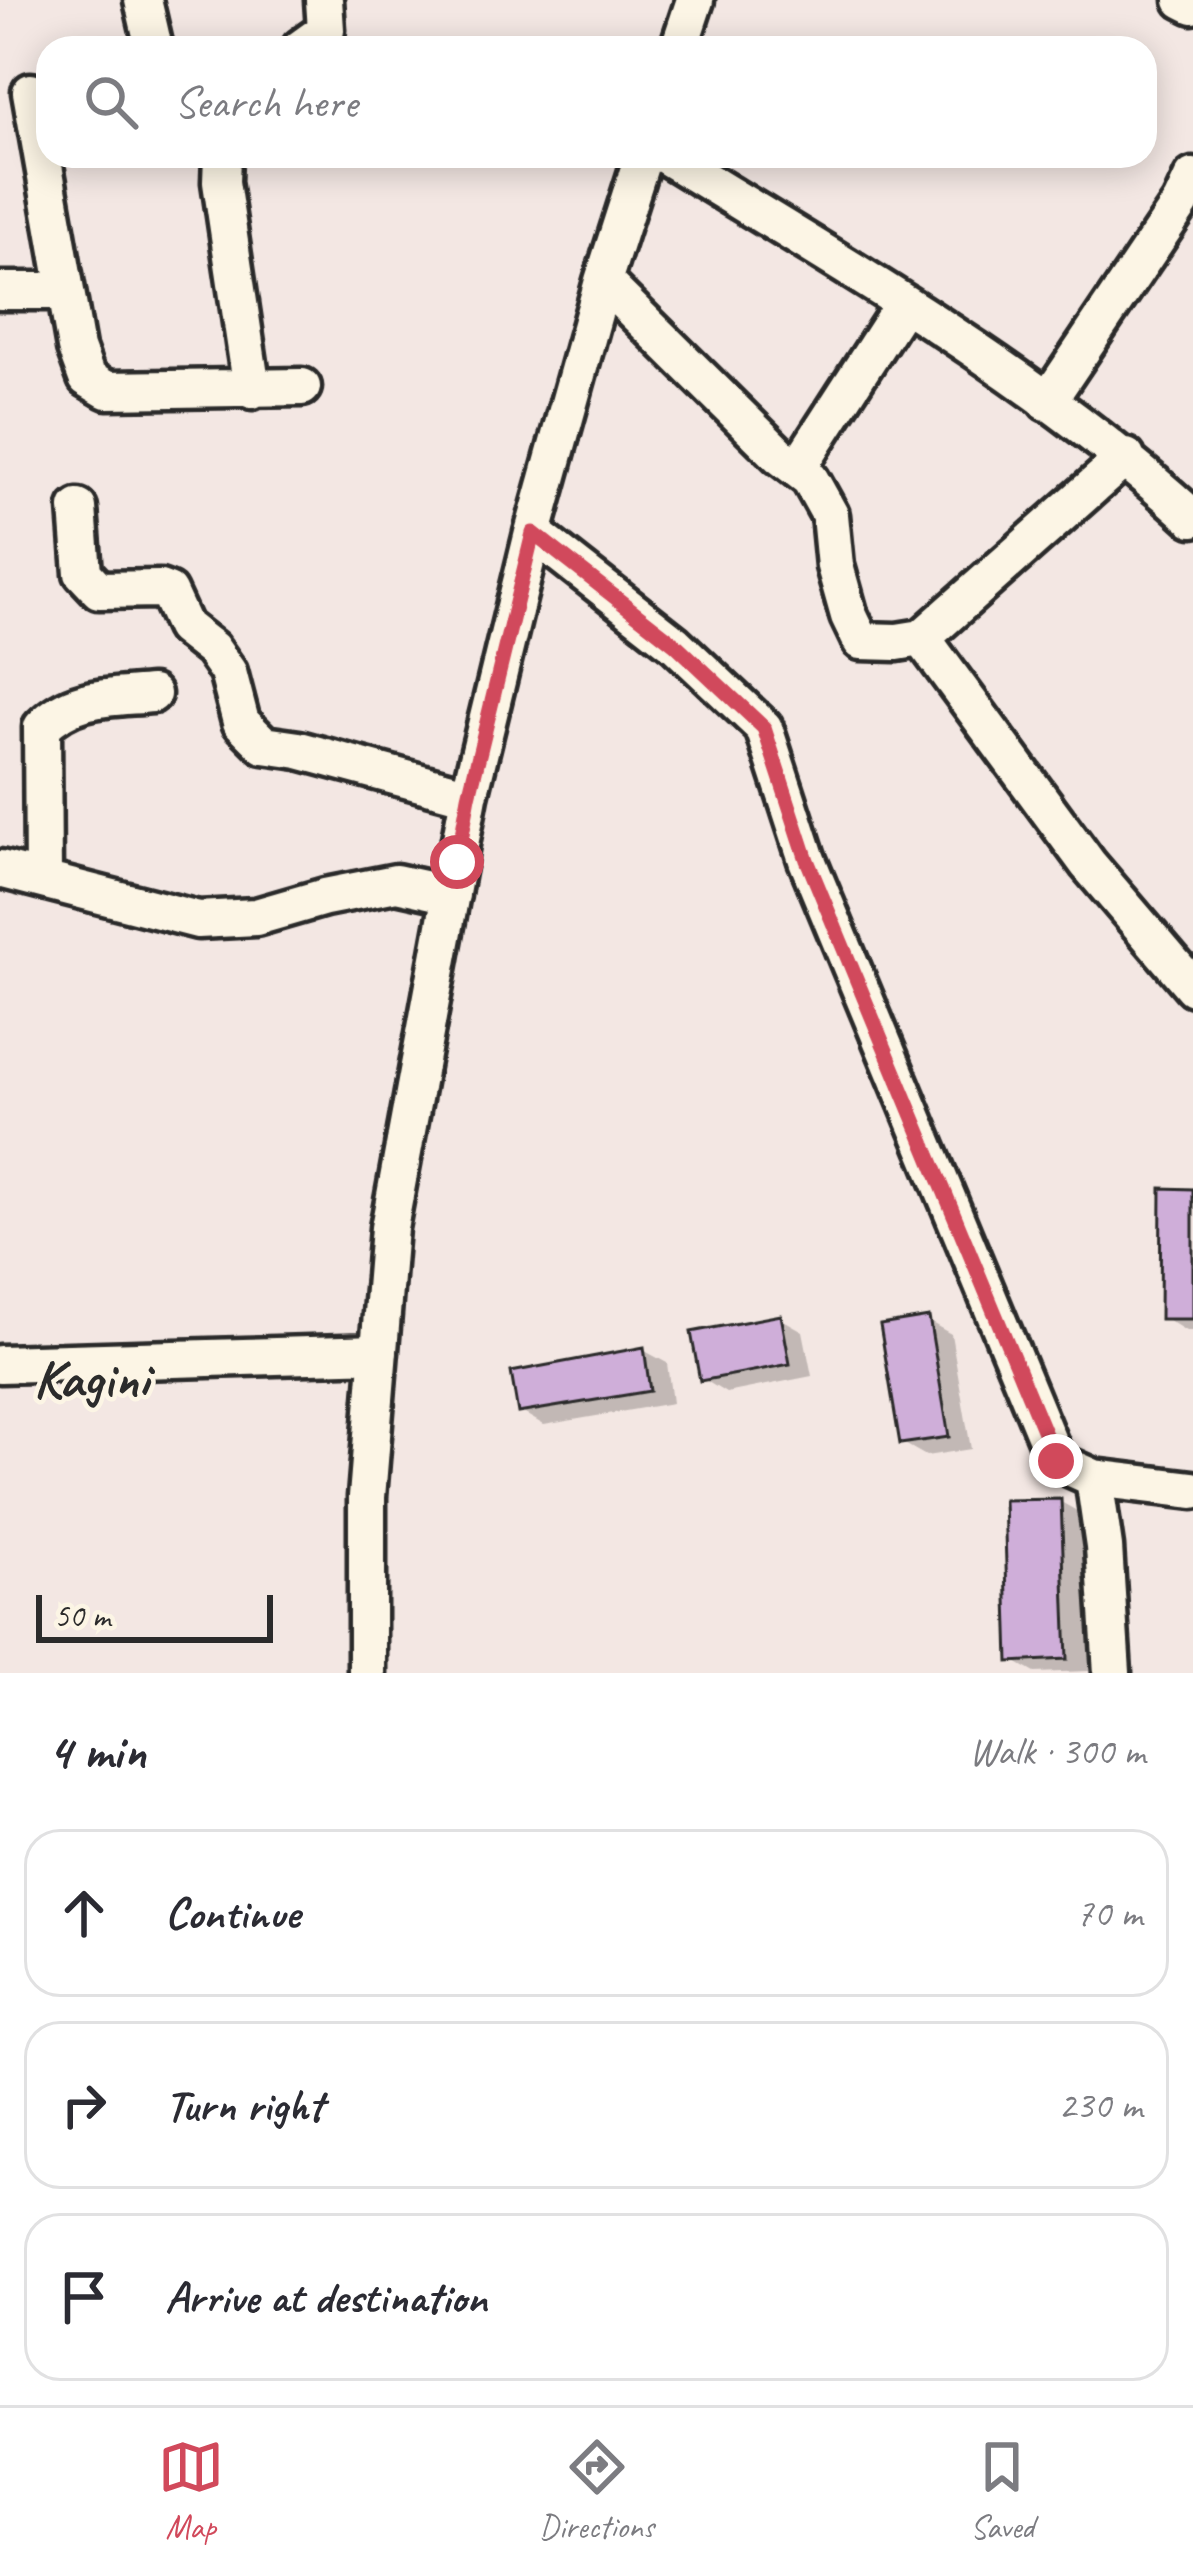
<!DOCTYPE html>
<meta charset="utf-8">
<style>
:root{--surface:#fff;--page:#f7f7f7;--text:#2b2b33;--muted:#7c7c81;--line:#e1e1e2;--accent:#d1495b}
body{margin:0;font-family:Caveat,sans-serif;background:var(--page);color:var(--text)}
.scale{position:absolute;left:36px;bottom:30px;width:237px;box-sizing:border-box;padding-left:12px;border:6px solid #2b2b2b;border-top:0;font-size:33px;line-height:42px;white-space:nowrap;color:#2b2b2b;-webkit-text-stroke:9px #fcf5e5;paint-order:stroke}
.stop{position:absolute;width:36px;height:36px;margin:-27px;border:9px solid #d1495b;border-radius:50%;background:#fff}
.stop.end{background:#d1495b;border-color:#fff;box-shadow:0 3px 12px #0008}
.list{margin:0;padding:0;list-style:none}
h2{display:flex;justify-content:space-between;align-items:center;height:156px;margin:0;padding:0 48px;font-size:51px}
h2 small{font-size:39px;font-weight:400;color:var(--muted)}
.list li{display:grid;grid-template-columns:78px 1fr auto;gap:36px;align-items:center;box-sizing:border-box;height:168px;margin:0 24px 24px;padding:0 24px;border:3px solid var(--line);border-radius:36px}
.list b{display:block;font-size:45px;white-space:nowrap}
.list em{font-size:39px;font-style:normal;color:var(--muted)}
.icon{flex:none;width:66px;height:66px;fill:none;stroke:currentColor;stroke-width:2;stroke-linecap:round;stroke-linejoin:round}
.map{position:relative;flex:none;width:1193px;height:1673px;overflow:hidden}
.search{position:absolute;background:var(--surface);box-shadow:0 6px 30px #0003;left:36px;right:36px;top:36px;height:132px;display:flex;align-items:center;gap:30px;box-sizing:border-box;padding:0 42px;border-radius:36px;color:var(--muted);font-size:45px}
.sheet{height:732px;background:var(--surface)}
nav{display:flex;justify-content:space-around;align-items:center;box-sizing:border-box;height:168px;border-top:3px solid var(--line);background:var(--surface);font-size:33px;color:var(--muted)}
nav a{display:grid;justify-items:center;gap:6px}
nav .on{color:var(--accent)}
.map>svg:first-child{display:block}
.shadow{fill:#0003}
.building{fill:#cfaed9;stroke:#2b2b2b;stroke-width:3}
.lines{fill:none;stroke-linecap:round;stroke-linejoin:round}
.minor-casing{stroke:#2b2b2b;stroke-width:45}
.minor{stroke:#fcf5e5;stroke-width:36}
.route{stroke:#d1495b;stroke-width:15}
.labels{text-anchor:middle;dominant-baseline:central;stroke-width:9;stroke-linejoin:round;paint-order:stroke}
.quarter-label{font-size:54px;font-weight:bold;fill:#2b2b2b;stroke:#fcf5e5}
</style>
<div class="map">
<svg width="1193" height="1673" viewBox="0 0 1193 1673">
<rect width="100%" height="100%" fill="#f3e7e3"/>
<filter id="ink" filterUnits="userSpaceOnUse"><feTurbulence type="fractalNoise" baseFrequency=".00833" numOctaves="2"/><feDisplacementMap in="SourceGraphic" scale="24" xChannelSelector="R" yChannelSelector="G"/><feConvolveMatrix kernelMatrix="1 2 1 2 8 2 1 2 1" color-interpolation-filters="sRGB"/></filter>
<g filter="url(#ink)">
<path class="shadow" d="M1193,1192v139h-7l-23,-14z
M780,1318l23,13 9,45 -86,17 -23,-14z
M928,1321l23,13 20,115 -45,7 -23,-13z
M643,1350l24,13 5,40 -128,22 -24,-14z
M1061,1502l23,13 5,156 -54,2 -23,-13z"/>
<path class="building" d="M1161,1188l32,1v130h-33z
M781,1315l9,49 -90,17 -9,-49z
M929,1317l20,120 -49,7 -20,-119z
M644,1347l6,44 -132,22 -7,-41z
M1061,1499l6,160 -58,3 -5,-162z"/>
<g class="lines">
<defs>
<path id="minor" d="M143,0l11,48
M1183,0l10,5
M301,48l25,-18 -2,-30
M679,48l16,-48
M31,92l45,256 11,30 20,12 195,-3
M222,156l-1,26 31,208
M666,156c180,111 370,219 527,362
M603,281l177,175 30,23 20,36 5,51 14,50 12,25 36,1 25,-4 166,226 105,123
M0,291h66
M1047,402l134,-199 12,-26
M797,469l107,-166
M78,508l5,65 16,17 61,-1 8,3 16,35 28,22 16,23 13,50 23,23 35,5 170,46
M533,533l142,111 89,84 43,132 249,601 38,17 99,12
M922,638l204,-181
M0,869l198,51 58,-3 69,-20 71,-14 55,12
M43,879l-1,-152c31,-32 68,-29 110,-33
M0,1364l379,-11
M1094,1478l10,69 8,126
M367,1673v-176l22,-269 80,-432 64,-263 70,-252 40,-125"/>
</defs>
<use href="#minor" class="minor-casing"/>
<use href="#minor" class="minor"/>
</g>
</g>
<g class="lines" filter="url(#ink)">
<path class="route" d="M457,862l12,-66 64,-263 142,111 89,84 43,132 249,601"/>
</g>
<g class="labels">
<g class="quarter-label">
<text x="91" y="1379">Kagini</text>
</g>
</g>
</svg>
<div class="scale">50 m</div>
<div class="stop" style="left:457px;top:862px"></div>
<div class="stop end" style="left:1056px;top:1461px"></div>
<div class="search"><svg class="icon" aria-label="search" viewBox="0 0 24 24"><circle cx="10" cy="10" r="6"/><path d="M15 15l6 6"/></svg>Search here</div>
</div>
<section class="sheet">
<h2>4 min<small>Walk · 300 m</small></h2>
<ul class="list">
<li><svg class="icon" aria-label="ahead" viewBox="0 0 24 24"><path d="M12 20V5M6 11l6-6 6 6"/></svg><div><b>Continue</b></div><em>70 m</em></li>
<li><svg class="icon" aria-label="right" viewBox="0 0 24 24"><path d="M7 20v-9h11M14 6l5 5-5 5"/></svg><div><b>Turn right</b></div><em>230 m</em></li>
<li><svg class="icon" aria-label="arrive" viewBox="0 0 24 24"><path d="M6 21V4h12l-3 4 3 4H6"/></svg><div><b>Arrive at destination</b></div></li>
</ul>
</section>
<nav>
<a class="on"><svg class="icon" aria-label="map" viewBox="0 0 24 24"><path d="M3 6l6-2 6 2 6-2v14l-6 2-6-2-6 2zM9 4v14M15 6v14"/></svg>Map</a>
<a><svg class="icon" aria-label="directions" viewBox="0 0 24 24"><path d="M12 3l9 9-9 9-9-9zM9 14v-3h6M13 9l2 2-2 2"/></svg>Directions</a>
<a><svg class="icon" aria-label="saved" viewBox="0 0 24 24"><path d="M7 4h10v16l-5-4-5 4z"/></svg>Saved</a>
</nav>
